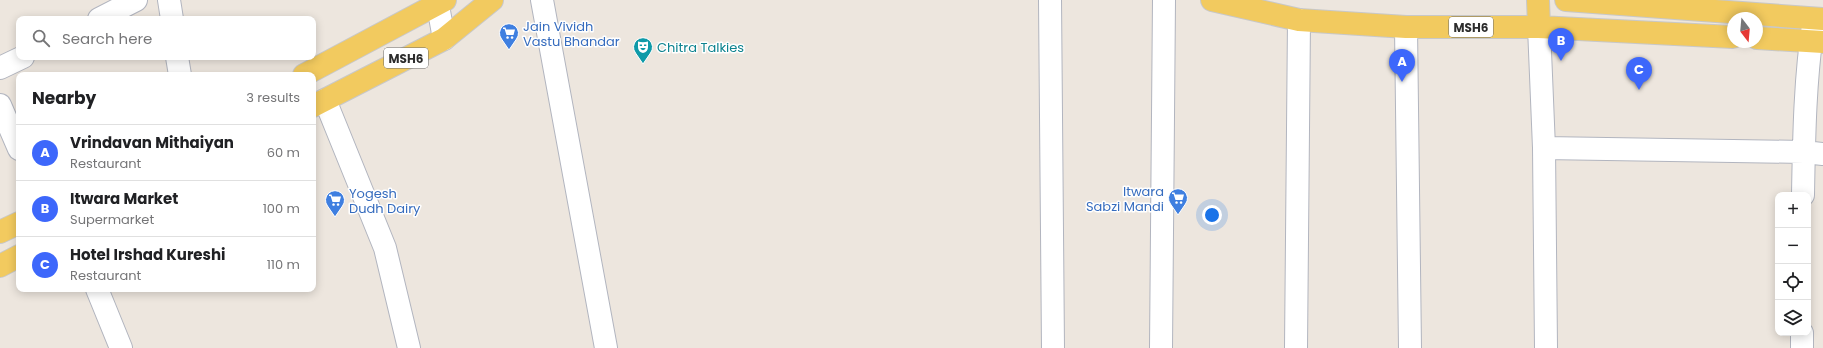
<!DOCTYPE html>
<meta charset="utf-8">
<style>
:root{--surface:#fff;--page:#f2f2f2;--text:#202124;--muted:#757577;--line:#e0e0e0;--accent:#3d67fb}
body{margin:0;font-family:Poppins,sans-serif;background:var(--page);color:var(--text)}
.controls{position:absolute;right:12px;bottom:12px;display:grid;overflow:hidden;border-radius:8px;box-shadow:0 2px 10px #0003}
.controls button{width:36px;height:36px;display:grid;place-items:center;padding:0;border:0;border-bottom:1px solid var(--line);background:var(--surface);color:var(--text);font:20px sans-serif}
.compass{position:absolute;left:1727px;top:12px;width:36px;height:36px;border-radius:50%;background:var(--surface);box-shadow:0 2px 10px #0003;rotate:164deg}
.you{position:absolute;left:1212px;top:215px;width:14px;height:14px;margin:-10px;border:3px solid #fff;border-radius:50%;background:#1a73e8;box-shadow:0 0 0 6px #1a73e833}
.badge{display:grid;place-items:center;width:26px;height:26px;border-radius:50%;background:var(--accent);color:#fff;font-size:13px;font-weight:700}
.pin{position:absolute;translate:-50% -33px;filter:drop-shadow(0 1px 2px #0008)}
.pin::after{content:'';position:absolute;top:21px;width:14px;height:12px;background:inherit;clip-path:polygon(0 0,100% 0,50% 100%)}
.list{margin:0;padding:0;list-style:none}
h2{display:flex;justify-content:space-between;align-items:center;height:52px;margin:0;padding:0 16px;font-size:17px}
h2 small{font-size:13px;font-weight:400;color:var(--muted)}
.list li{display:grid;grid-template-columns:26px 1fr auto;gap:12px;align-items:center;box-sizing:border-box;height:56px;padding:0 16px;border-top:1px solid var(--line)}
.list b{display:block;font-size:15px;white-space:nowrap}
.list p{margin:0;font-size:13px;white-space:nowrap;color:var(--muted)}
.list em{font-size:13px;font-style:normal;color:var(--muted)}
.icon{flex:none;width:22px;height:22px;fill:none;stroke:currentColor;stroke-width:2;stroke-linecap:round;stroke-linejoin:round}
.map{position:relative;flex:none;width:1823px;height:348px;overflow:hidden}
.search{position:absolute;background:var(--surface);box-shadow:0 2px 10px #0003;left:16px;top:16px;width:300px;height:44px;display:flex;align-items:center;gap:10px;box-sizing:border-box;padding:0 14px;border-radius:8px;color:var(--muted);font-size:15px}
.panel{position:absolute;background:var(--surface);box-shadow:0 2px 10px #0003;left:16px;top:72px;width:300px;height:220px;border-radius:8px}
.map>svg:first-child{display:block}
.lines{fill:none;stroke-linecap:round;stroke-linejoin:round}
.minor-casing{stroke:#b2b5bf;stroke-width:24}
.major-casing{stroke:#c8c8c8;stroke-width:24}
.minor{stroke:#fff;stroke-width:22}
.major{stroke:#f2ca5f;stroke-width:22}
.labels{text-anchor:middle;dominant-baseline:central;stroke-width:3;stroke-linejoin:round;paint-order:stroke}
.shield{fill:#fff;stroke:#6b6b6b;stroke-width:1}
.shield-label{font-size:12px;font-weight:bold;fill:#2c2c2c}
.shop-label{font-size:13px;fill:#366cbe;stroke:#fff;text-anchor:start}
.culture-label{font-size:13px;fill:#0d838f;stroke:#fff;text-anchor:start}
</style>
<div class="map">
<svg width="1823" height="348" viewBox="0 0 1823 348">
<rect width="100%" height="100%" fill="#ede6de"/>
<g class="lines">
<defs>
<path id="minor" d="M169,0l3,19
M437,0l7,39
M542,0l64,348
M1050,0l3,348
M99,19l37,-19
M1406,27l4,321
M1539,27l5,121 2,200
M177,57l3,18
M0,68l23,-11
M325,100l60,148 24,100
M0,105l19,44
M1544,148l260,4 19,2
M1803,195c1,-59 2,-119 11,-176
M97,289l24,59
M1161,348l3,-348
M1296,348l3,-328
M1802,348v-15"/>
<path id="major" d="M1212,0l87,20 107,7h133l194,10
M1538,0l1,27
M1566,0l257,19
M1757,38l66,4
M304,75l141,-75
M313,106l131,-67 48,-39
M0,232l19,-9
M0,266l19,-10"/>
</defs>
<use href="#minor" class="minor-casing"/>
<use href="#major" class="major-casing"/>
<use href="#minor" class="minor"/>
<use href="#major" class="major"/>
</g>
<defs>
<symbol id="supermarket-pin" viewBox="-11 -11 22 30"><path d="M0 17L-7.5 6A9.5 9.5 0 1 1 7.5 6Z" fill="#3f7fe0" stroke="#fff"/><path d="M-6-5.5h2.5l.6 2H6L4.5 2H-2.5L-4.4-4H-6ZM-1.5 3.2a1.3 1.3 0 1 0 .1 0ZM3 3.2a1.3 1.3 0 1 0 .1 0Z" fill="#fff"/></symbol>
<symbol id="theatre-pin" viewBox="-11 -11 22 30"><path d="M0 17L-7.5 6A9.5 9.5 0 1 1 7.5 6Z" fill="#0f9aa8" stroke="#fff"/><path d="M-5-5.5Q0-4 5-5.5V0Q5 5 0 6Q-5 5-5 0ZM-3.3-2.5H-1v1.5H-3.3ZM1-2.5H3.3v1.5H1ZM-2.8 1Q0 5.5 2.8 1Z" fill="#fff"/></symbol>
</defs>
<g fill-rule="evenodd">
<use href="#supermarket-pin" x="498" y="22" width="22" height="30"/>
<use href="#theatre-pin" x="632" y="36" width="22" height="30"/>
<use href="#supermarket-pin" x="1167" y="187" width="22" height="30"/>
<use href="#supermarket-pin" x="324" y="189" width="22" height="30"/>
</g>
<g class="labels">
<g class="shield">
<rect x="1449" y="17" width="44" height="20" rx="3"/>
<rect x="384" y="48" width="44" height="20" rx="3"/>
</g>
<g class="shield-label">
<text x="1471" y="27">MSH6</text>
<text x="406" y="58">MSH6</text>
</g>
<g class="shop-label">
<text x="523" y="26">Jain Vividh<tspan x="523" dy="15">Vastu Bhandar</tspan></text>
<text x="1164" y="191" text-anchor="end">Itwara<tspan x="1164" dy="15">Sabzi Mandi</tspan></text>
<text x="349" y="193">Yogesh<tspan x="349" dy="15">Dudh Dairy</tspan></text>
</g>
<g class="culture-label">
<text x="657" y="47">Chitra Talkies</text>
</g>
</g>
</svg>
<div class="controls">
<button>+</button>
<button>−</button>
<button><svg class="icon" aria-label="locate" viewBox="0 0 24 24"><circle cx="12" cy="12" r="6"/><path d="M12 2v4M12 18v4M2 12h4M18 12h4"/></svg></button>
<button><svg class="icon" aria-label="layers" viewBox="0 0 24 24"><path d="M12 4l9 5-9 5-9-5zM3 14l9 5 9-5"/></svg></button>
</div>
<svg class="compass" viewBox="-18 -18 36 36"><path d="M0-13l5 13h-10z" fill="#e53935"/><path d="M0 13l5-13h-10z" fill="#757577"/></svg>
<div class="you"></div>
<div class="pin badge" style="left:1402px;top:82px">A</div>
<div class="pin badge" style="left:1561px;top:61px">B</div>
<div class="pin badge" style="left:1639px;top:90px">C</div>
<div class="search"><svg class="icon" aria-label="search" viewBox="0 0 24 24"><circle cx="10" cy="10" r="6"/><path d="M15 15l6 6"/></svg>Search here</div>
<section class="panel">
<h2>Nearby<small>3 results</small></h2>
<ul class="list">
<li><span class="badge">A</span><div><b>Vrindavan Mithaiyan</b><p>Restaurant</p></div><em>60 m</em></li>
<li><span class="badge">B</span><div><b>Itwara Market</b><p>Supermarket</p></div><em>100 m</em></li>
<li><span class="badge">C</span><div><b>Hotel Irshad Kureshi</b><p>Restaurant</p></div><em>110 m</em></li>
</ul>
</section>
</div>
